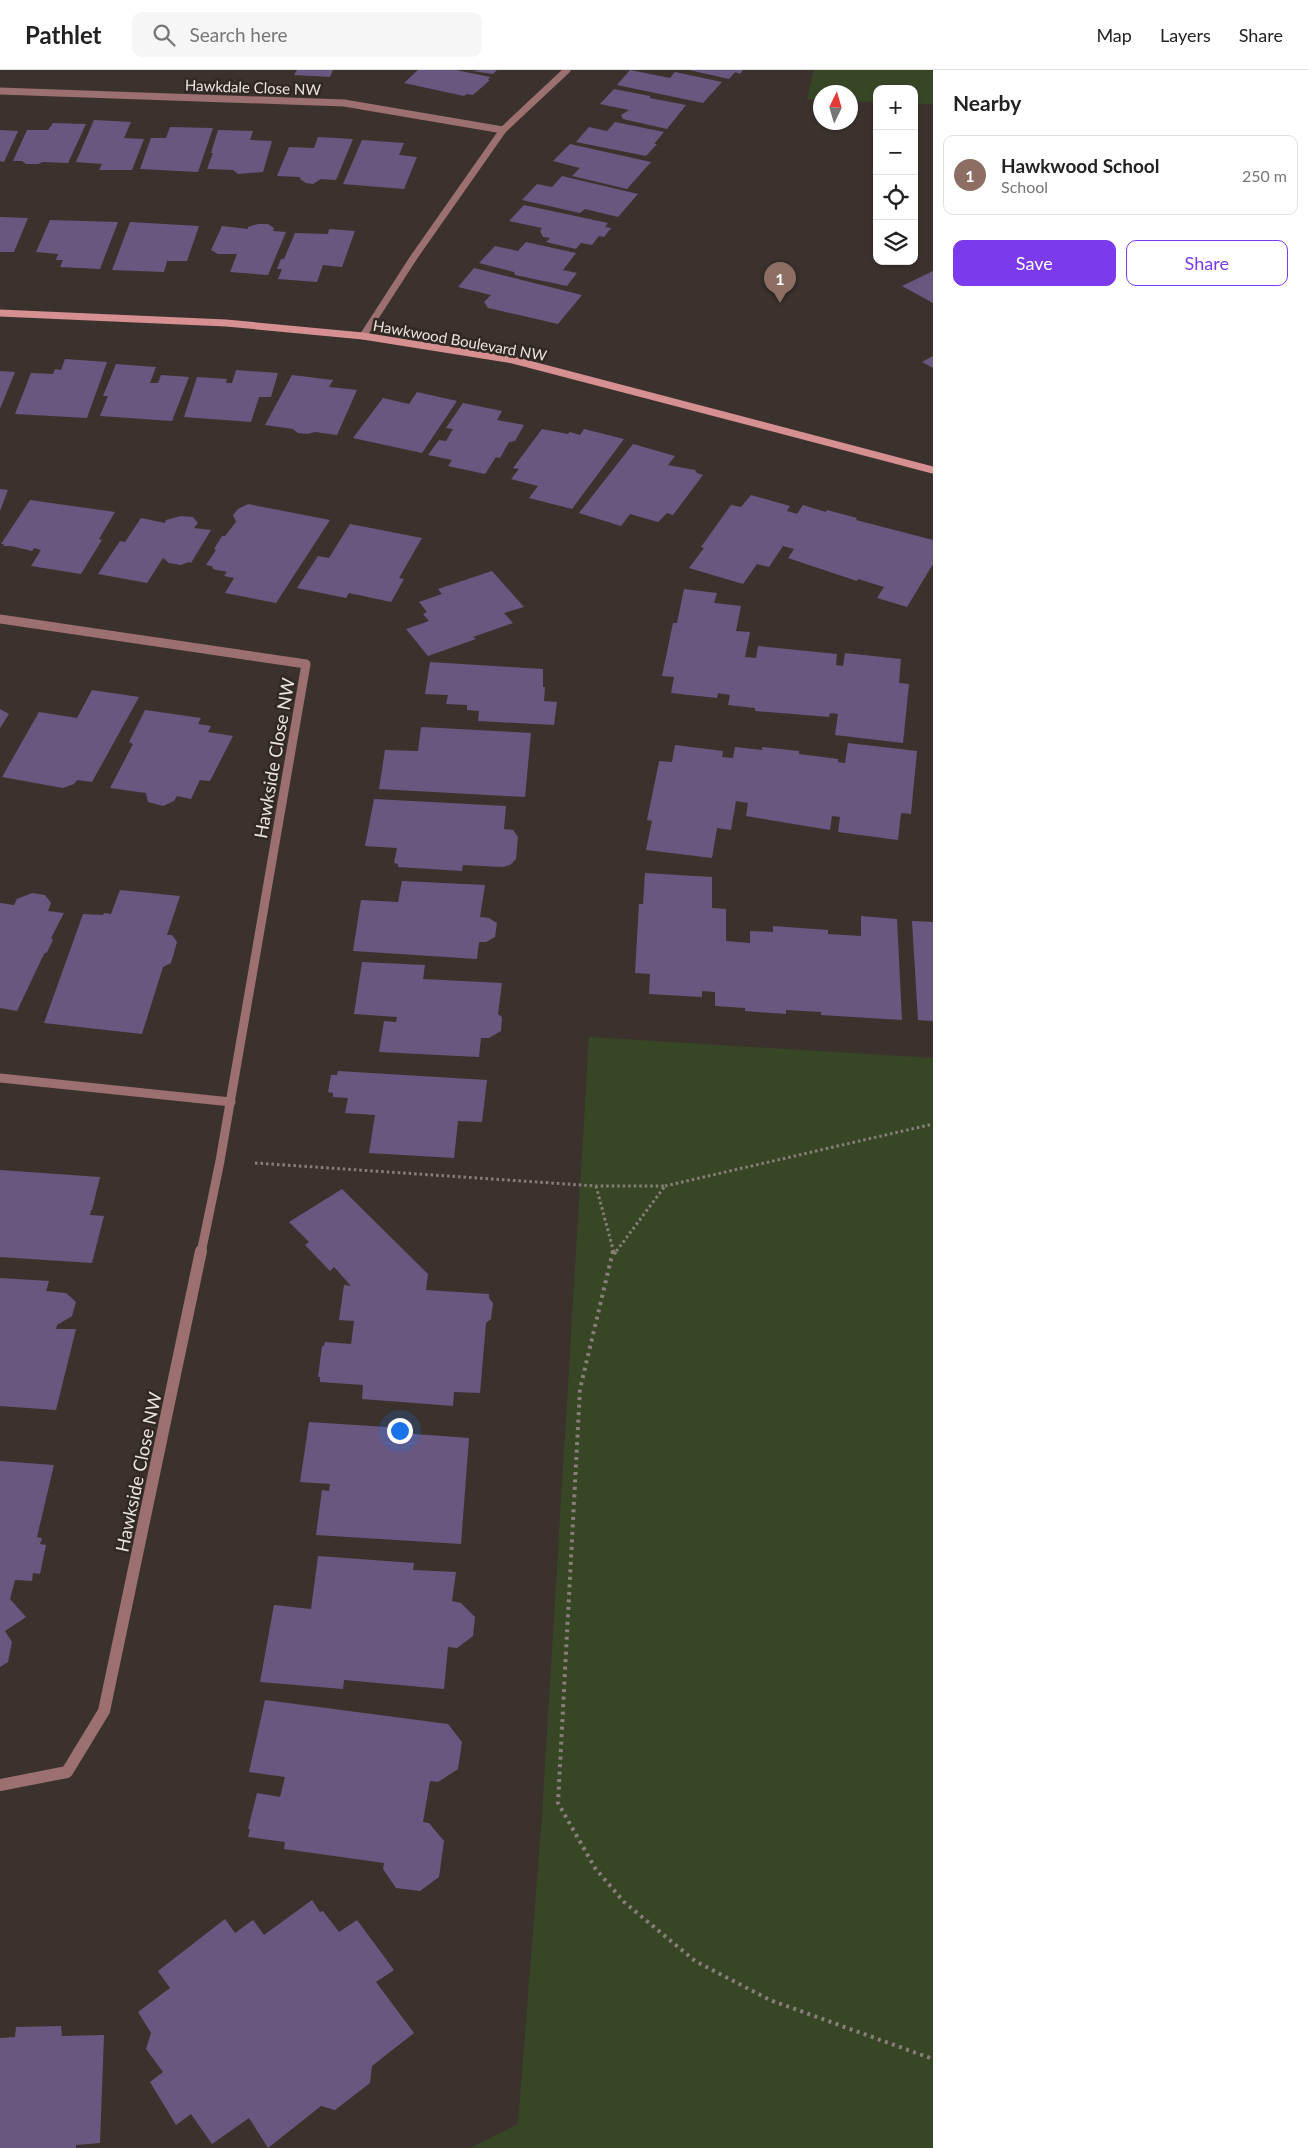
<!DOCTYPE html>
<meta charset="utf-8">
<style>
:root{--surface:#fff;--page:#f6f6f6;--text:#222;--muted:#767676;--line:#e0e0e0;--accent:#7c3aed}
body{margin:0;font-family:Lato,sans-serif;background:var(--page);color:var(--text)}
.controls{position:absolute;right:15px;top:15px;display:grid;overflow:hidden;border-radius:10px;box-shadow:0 1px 4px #0004}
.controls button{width:45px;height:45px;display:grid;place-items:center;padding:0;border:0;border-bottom:1px solid var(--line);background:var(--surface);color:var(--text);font:25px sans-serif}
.compass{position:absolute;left:813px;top:15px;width:45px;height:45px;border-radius:50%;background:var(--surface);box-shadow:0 1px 4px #0004;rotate:5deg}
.you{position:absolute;left:399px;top:1360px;width:18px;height:18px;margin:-12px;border:4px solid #fff;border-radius:50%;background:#1a73e8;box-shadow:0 0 0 8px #1a73e833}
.badge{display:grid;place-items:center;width:32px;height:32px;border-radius:50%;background:var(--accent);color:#fff;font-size:16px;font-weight:700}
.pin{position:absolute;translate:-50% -41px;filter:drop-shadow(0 1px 2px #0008)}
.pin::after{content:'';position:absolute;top:26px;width:18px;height:15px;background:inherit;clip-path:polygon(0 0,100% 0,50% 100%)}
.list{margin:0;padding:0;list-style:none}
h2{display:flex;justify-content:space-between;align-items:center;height:65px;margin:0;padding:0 20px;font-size:21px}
h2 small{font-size:16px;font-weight:400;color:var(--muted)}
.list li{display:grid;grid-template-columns:32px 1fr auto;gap:15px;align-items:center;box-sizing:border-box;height:80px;margin:0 10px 10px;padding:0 10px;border:1px solid var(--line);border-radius:10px}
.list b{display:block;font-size:19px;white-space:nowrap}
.list p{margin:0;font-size:16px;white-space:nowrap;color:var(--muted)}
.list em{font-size:16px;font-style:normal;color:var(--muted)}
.actions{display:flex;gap:10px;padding:15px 20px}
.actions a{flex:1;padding:11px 0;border:1px solid var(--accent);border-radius:10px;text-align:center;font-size:18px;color:var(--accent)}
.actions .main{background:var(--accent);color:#fff}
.icon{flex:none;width:28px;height:28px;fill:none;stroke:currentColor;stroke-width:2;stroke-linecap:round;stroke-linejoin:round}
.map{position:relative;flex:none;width:933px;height:2078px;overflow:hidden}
header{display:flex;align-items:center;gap:30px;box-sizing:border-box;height:70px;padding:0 25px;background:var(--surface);border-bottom:1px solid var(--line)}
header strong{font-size:24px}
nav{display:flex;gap:28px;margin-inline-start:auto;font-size:18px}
.search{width:350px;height:45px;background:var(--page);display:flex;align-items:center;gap:12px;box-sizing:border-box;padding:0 18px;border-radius:10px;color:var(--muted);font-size:19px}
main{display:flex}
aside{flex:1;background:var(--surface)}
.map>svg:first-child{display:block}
.green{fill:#374726}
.building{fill:#68587f}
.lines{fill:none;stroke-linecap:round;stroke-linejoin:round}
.path-far1{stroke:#887f7b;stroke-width:3;stroke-dasharray:2.5 3;stroke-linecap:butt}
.path{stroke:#887f7b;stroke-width:4;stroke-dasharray:3 4.5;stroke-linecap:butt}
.street-far2{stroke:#9c7070;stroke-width:7}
.street-far1{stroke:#9c7070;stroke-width:9}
.street{stroke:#9c7070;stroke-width:12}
.secondary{stroke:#d69091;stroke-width:7}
.labels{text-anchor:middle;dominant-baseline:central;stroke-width:5;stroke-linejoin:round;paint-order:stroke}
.far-street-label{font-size:15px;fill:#eae4e0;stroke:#322823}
.street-label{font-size:18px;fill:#eae4e0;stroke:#322823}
</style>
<header>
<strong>Pathlet</strong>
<div class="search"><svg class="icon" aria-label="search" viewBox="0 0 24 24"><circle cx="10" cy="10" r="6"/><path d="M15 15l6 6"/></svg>Search here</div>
<nav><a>Map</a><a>Layers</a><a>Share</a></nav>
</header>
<main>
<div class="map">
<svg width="933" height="2078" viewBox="0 0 933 2078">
<rect width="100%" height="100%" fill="#3c322d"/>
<path class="green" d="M814,0h119v34h-19v-15h-37v13l-26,-1v-9h-30l-1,8 -13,-1z
M589,967l344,21v1090h-462l47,-24 24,-308z"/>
<path class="building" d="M297,0h36l-3,7 -36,-2z
M418,0h38l34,7 -2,3h2l-17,15 -6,-1 -3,2 -60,-13z
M482,0h15l-4,4 -21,-3z
M630,0l40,8 5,-6 47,10 -19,21 -86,-18z
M689,0h54l-3,4 -5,-2 -6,7z
M614,19l36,7v2l36,7 -19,24 -44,-10 -2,-4 8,-5 -29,-6z
M94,50l37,2 -7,16 20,1 -12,31h-33l3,-6 -26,-2z
M615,52l49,10 -10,12h3l-11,12 -70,-14 13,-15 18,4z
M53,53l33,1 -18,39 -25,-1 -5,2h-12l-4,-3h-9l14,-31h21z
M170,57l43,1 -15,44 -58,-3 11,-31h15z
M0,60l18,1 -14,31 -4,-1z
M218,60l35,1 -3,9 22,1 -9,31 -25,2 -5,-4 -26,-1 6,-16h-2z
M318,67l35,2 -17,41 -15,-1 -8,5 -7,-1 -6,-4v-2l-23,-1 12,-29 25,1z
M362,70l42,3 -5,12 18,2 -13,32 -61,-5z
M570,74l81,18 -24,27 -55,-13 8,-8 -27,-7z
M562,106l76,18 -20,23 -33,-8 -5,4 -58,-13 15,-16 15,3z
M524,135l84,18 -3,4 6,1 -7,9 -5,-1 -7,9 -11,-2 -5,6 -30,-7 4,-4 -7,-1 -3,-6 2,-3 -33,-7z
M0,147l28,1 -14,34h-14z
M50,150l68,2 -18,47 -40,-2 3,-7h-7l2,-6 -22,-2z
M130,152l69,4 -12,35h-20l-3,11 -52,-2z
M258,154h10l6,4 -1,3 13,1 -18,43 -38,-3 7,-18h-19l-7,-4 11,-24 26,3v-2z
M329,159l26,2 -13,36 -19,-2 -6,17 -39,-3 4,-10h-5l4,-10h3l11,-26 33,1z
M526,172l50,11 -13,17 14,3 -10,13 -52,-11 -1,-3 -35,-9 16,-17 23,5z
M474,198l108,27 -24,29 -70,-16 -4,-6 7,-7 -33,-8z
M933,201v32l-31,-17z
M933,286v12l-11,-6z
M65,289l42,3 -20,56 -72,-4 16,-41 22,1 2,-5 6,1z
M116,294l40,3 -6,16h8l3,-8 28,2 -17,44 -72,-5 8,-20h-5z
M236,300l42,3 -7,24h-12l-8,25 -67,-5 13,-40 30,2 -1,4h6z
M0,301l15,1 -15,37z
M292,305l41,5 -4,7 28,3 -20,45 -22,-3 -7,2 -10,-1 -5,-4 -28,-4z
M417,322l40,9 -35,52 -69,-15 30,-40 26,6z
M463,333l39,8 -5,9 27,5 -9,16 -6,1 -9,16 -4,-1 -11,17 -37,-8 4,-6 -24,-5 11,-15 7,1 7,-12 -7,-1z
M542,359l26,5 2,-2 10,3 4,-6 40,10 -52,70 -43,-11 9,-12 -27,-7 8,-10 -6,-1z
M633,374l42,12 -7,9 27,5 2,3 6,2 -30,40 -6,-2 -9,9 -28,-8 -9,12 -42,-13z
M0,419l8,1 -8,21z
M751,425l39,11 -3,5 10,3 6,-9 23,7 1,-2 30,8 -1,2 77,20v24l-26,43 -30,-9 7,-11 -26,-8 -1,2 -69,-23 6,-9 -11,-3 -14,21 -12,-3 -14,20 -54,-16 15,-20 -3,-1 30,-42 10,2z
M30,430l85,12 -16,27 3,1 -21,34 -50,-8 10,-16 -7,-2 -2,3 -21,-5h-8l1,-2h-3z
M248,434l82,16 -54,83 -51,-10 9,-15 -10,-2 3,-4 -14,-3 -1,-3 -6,-1 10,-15 -2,-1 8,-13h3l11,-14 -3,-7 5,-6z
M181,446l12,1 5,6 -4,5 17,2 -20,33 -2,-1 -8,3 -12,-2 -6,-5 -16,25 -49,-9 22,-33 5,1 16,-24 24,5 1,-3z
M350,454l72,14 -23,40 5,1 -13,23 -42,-9 -3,5 -49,-10 21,-32 11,2z
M492,501l32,36 -20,6 9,10 -40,14 3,2 -48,17 -22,-27 23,-8 -6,-7 4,-2 -8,-10 23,-8 -4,-5z
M684,519l33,4 -3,10 27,3 -5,25 14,1 -5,25 11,1 2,-12 79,8 -1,11 7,1 2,-13 56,6 -2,24 10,1 -6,59 -68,-8 3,-21 -8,-1 -1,4 -74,-6v-3l-27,-3 2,-10 -12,-2 -1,5 -46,-5 3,-16 -12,-1 11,-53h4z
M430,592l113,7v18h2l-1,14 13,1 -3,23 -76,-4 1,-10 -12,-1v-5l-21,-1 2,-9 -23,-1z
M92,620l47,7 -47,85 -15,-2 -3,4 -11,4 -61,-11 37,-65 38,6z
M0,639l9,5 -9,14z
M145,640l56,8 -3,6 13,2 -3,6 25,4 -23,45 -10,-1 -9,19 -14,-3 -3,5 -11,5 -15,-4 -2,-9 -36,-5 23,-44 -4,-2z
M421,657l110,6 -6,64 -146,-8 6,-39 33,1z
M848,673l69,8 -6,63 -10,-1 -3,27 -60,-8 2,-15 -8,-1 -2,14 -84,-14 2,-13 -12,-2 -5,29 -14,-2 -5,30 -66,-8 6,-29 -5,-1 12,-58v-1l13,1 3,-17 48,6 -1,6 11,1 2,-11 27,3v-3l37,4v3l39,5v3l7,1z
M374,729l132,7 -2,23 9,1 5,7 -2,22 -6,6 -7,2 -40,-2 -1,6 -64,-4v-3l-4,-1 3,-15 -32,-2z
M645,803l67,4v31l14,1v32l24,2v-12l23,1v-6l55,4v4l33,2v-20l36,3 5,101 -81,-5v-3l-35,-2v4l-41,-3v-3l-30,-2v-14l-13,-1v6l-53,-3 1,-20 -15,-1 4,-69h4z
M402,811l83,4 -5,32 9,1 8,5 -2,14 -9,5h-7l-2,17 -124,-8 8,-51 37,2z
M120,820l60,6 -13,39h5l5,7 -6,21 -8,4 -21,67 -98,-11 39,-109 20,1 1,-2 7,1z
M32,823l13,2 6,8 -3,8 16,2 -13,25 2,2 -6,12 -3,2 -27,57 -17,-3v-105l14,2 3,-6z
M912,851l21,1v99l-15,-1z
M362,892l63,3 -2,14 79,4 -4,31 4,3 -1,14 -12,7h-8l-2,19 -100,-5 5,-31 12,1 1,-5 -43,-3z
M338,1001l149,9 -5,42 -24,-1 -4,37 -85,-5 6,-38 -30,-2 3,-15 -15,-1v-4l-5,-1 3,-17h6z
M0,1100l100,7 -8,33h-1l-1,5 14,1 -12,47 -92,-6z
M342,1119l86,85 -2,16 63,4v4l4,5 -2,16 -5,4 -6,70 -26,-1 -1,14 -91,-7 1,-14 -43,-3v-5h-2l4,-31h2l1,-4 26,2 3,-23 -15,-1 5,-35 7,1 -17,-19 -4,4 -25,-26 4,-3 -20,-20z
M0,1208l49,3 -3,10 20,2 10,9 -4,14 -15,9 -1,4h20l-20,81 -56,-4z
M309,1352l78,5v5l82,6 -8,106 -145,-9 6,-45 7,1 1,-7 -30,-2z
M0,1391l54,4 -17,72 5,1 -2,6 6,1 -6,29 -7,-1 -1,8 -17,-1 -5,19 16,18 -21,14 7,11 -4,20 -8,5z
M318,1486l96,7 -1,7 43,2 -4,29 9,2 14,14 -2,19 -16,12 -9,-1 -4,42 -100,-9 -1,9 -83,-7 14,-77 37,4z
M265,1630l183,24 14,18 -4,27 -20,13 -8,-1 -7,41 6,1 15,18 -5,36 -19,14 -24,-3 -13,-19 1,-6 -100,-14 1,-7 -37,-5 2,-8h-2l9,-36 23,4 5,-20 -36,-5z
M312,1830l8,12 3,-1 16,21 18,-12 37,50 -18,12 38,51 -42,33 -2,17 -35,27 -14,-4 -53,42 -19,-30 -37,26 -21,-30 -15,11 -26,-43 13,-10 -17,-23 5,-16 -13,-21 32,-24 -12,-17 67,-52 10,14 18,-13 11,15z
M61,1956l1,10 42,-1 -4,108 -24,2v3h-76v-110l15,-1 1,-10z"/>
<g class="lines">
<path class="path-far1" d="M255,1093l341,23h69l-50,67
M596,1116l18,67
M665,1116l268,-62"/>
<path class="path" d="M613,1181l-33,138 -22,414 37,65 29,34 71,59 75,39 163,59
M614,1184l2,-3"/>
<path class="street-far2" d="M0,21l344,12 159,27
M363,266l51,-79 89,-127 64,-60"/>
<path class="street-far1" d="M0,549l306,45 -86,497 -19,92
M0,1008l231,24"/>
<path class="street" d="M0,1715l67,-13 37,-61 97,-460"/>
<path class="secondary" d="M0,243l226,10 137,13 150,24 420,110"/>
</g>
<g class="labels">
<g class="far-street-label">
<text transform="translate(253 17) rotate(2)">Hawkdale Close NW</text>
<text transform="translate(460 270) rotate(10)">Hawkwood Boulevard NW</text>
</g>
<g class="street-label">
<text transform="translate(274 688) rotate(-80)">Hawkside Close NW</text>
<text transform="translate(138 1402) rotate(-78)">Hawkside Close NW</text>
</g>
</g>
</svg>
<div class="controls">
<button>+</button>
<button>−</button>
<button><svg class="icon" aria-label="locate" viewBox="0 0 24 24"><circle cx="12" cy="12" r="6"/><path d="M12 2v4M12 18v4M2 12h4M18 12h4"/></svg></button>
<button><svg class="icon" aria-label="layers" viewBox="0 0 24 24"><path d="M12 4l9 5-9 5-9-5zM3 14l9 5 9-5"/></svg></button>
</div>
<svg class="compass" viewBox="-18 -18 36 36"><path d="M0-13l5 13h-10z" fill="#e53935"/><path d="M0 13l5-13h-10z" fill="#767676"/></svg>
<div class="you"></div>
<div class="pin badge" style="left:780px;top:233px;background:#8d6e63">1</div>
</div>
<aside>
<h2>Nearby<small></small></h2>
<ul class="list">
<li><span class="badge" style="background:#8d6e63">1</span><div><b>Hawkwood School</b><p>School</p></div><em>250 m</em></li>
</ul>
<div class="actions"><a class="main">Save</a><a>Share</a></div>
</aside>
</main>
